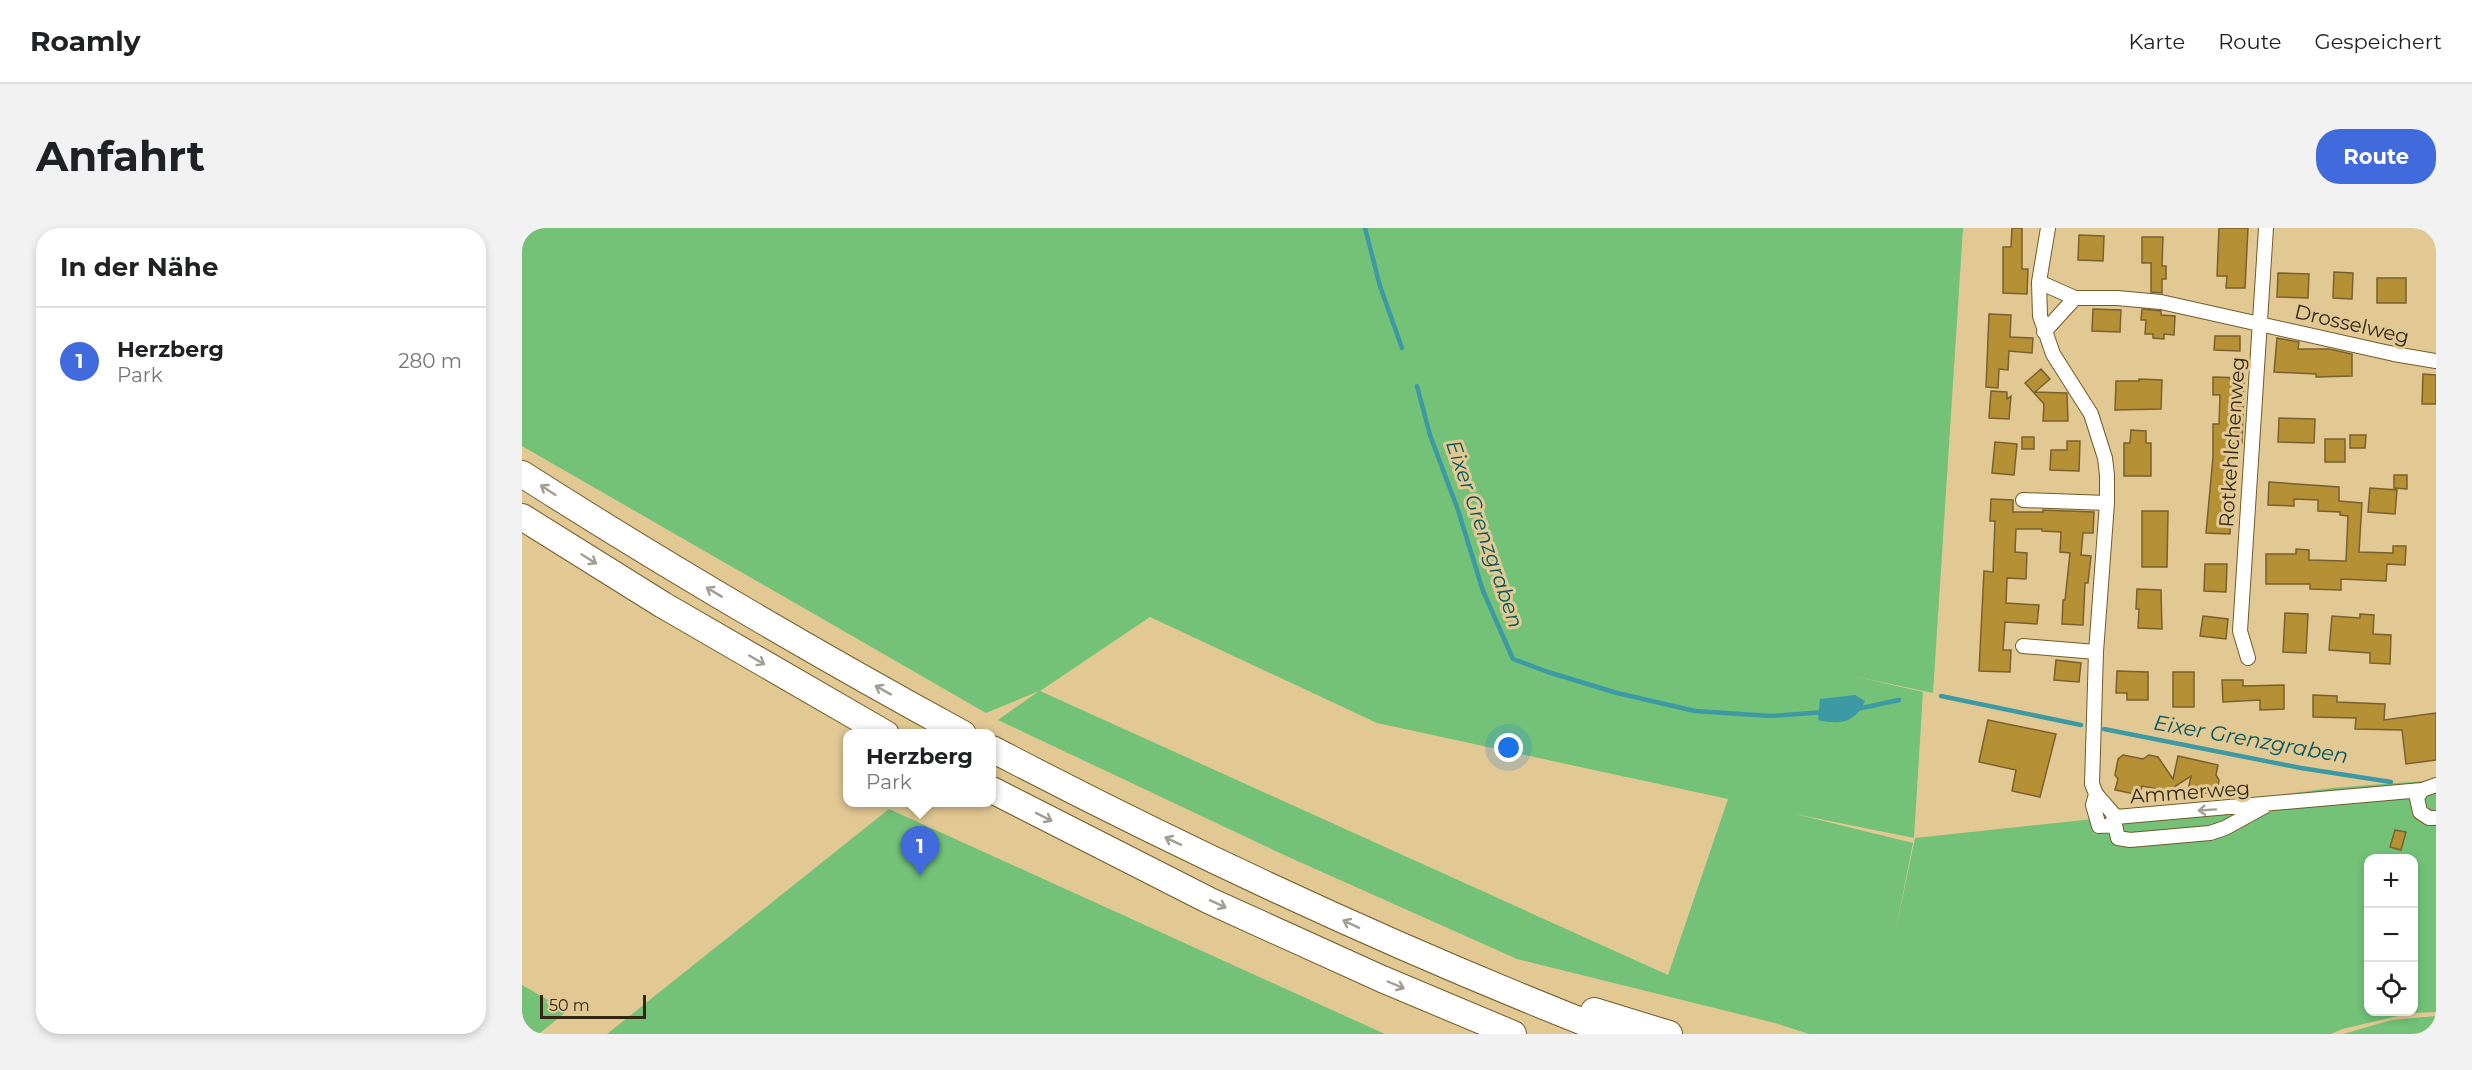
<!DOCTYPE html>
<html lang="de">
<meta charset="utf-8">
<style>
:root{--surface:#fff;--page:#f2f2f2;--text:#202124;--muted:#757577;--line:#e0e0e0;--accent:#416adc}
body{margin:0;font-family:Montserrat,sans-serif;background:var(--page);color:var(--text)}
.controls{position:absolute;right:18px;bottom:18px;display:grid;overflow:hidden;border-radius:12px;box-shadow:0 3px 9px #0003}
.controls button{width:54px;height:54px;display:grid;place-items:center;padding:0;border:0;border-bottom:2px solid var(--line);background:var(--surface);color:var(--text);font:30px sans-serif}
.scale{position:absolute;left:18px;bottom:15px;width:106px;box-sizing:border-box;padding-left:6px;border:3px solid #312712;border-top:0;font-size:16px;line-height:21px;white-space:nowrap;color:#312712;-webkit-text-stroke:4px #e2c994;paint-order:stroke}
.you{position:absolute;left:987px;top:520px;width:21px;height:21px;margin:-15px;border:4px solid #fff;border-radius:50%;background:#1a73e8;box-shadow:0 0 0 9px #1a73e833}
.badge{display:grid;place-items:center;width:39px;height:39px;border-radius:50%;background:var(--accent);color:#fff;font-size:20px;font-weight:700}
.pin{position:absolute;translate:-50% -50px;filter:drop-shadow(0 2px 3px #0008)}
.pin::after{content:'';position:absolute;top:32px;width:21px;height:18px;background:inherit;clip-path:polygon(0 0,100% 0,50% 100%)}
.popup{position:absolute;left:321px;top:501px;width:153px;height:78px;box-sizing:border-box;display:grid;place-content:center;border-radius:12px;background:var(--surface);filter:drop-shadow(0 2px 4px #0005);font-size:20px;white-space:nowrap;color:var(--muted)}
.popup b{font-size:22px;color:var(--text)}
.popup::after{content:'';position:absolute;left:50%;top:100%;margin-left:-12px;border:12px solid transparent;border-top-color:var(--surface)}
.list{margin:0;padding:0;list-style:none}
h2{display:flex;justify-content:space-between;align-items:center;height:78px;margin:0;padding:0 24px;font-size:26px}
h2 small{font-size:20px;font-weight:400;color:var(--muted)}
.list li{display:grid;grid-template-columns:39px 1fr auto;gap:18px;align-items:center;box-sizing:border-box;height:108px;padding:0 24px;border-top:2px solid var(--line)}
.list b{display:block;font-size:22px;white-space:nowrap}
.list p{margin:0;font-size:20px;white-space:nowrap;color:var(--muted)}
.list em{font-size:20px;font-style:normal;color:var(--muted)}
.icon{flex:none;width:33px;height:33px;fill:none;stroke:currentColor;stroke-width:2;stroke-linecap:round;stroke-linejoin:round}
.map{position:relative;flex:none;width:1914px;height:806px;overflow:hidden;border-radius:24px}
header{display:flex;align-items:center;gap:36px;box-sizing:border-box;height:84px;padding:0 30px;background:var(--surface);border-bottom:2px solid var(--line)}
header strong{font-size:28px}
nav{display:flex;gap:33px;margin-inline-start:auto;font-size:21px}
.intro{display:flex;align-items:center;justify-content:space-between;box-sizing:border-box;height:144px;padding:0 36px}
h1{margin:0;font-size:42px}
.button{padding:15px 27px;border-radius:24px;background:var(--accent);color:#fff;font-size:21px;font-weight:700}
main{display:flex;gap:36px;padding:0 36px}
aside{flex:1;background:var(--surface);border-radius:24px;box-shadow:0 3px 9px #0003}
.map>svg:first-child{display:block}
.green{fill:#73c278;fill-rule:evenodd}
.water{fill:#3d99a4}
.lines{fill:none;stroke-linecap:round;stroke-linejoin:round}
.stream{stroke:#3d99a4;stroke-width:4.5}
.building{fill:#b69034;stroke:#77612e;stroke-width:1.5}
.street-casing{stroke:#725b28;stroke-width:16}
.highway-casing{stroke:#725b28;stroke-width:28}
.street{stroke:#fff;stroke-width:14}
.highway{stroke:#fff;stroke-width:26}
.oneway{stroke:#a29e94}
.labels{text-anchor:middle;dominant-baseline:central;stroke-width:6;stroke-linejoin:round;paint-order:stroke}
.street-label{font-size:20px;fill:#312712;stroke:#e2c994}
.water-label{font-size:21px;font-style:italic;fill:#03575f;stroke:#e2c994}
</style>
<header>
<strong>Roamly</strong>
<nav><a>Karte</a><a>Route</a><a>Gespeichert</a></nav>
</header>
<div class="intro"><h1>Anfahrt</h1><a class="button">Route</a></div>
<main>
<aside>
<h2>In der Nähe<small></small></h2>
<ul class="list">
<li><span class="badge">1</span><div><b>Herzberg</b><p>Park</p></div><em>280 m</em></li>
</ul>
</aside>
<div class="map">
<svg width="1914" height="806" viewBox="0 0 1914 806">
<rect width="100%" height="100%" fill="#e2c994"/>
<path class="green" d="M0,0h1441l-30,465 -80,-17 70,16 -9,146 -119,-24 118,29 -18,90 20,-95 169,-18 248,-32 104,-8v232l-25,1 -69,16 -11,5h-522l-34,-11 -258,-64 -233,-104 -286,-135 41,-29 -53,22 -464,-267zM628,389l227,106 351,76 -60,176 -628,-284zM1846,630h46v154h-46z
M367,581l496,225h-778z
M0,757l45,26 -28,23h-17z
M1914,788v18h-93l49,-14z"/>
<path class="water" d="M1333,467l10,6c-10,22 -25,24 -47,19l2,-21z"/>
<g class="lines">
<path class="stream" d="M843,0l15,58 22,62
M895,158l13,49 28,75 25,81 30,68 35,13 69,21 78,18 76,5 54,-4
M1419,468l140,29
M1335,481l42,-9
M1582,501l197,39 90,14"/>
</g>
<path class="building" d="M1490,0h10v41h6l-1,25 -24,-1v-46h8z
M1697,0h29l-3,60h-19l1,-12h-10z
M1557,7l25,1 -1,25 -25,-1z
M1620,9h21l-1,29h4v13h-4v14l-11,-1v-29h-9z
M1812,44l19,1 -1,26 -19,-1z
M1756,45l31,1 -1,24 -31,-1z
M1855,50h29v25h-29z
M1571,81l28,1 -1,22 -28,-1z
M1620,81l19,2v4l14,1 -1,19 -10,-1v5l-11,-1v-4h-8l1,-14h-5z
M1467,86l22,1 -1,22 23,1 -1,15 -23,-2 -1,19 -9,-1 -1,19 -12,-1z
M1693,108h25v15l-26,-1z
M1755,110l22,4 -1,7h31l23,5v22l-36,1v-3l-42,-2z
M1519,141l9,10 -15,13 32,1 1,28h-25l1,-17 -19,-21z
M1901,146l13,1v29h-14z
M1691,149l31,1 -2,65h-9l-2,25h4l-1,25 -3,-1 -1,42 -24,-1 7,-76v-33h6l1,-29h-7z
M1617,151l23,1 -1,29 -46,1 1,-29h23z
M1469,163l16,1v7l4,-3 -2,23 -20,-1z
M1757,190l36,1 -1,24 -36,-1z
M1609,202l15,1v12h5v33h-27v-33h6z
M1828,207h16l-1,13h-15z
M1500,209h12v12h-12z
M1803,211h20v23h-20z
M1545,213h13l-1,30 -29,-1 1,-20h16z
M1473,214l22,2 -3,31 -22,-2z
M1872,247h13v14l-13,-1z
M1747,254l70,5v14l23,2 -3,49 34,1v-7h13l-1,19 -18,-1 -1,17 -45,-2v11l-31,-1v-5h-44v-30h30v-5l13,1v10l37,1 2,-45 -8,-1v-3l-22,-1v-11l-24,-1v7l-26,-1z
M1848,260l27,2 -2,24 -27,-2z
M1469,271l22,1v12h30v-2l51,2 -1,21h-10l-2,22 10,1 -3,27h-3l-2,42 -21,-1 1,-24h2l5,-47 -10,-1 1,-20 -19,-1v-2h-26l-1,23 12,1 -1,26 -19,-1 -1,25 33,2 -2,19 -32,-2 -2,28h8l-1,22 -31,-1 5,-100 9,1 2,-51h-5z
M1620,283h26l-1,56h-25z
M1683,336h22l-1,28 -22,-1z
M1615,361l24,1 1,39 -24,-1 1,-19h-3z
M1763,385l23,1 -2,39 -23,-1z
M1838,386l14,1 -1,19 18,1 -1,29 -20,-1v-10l-41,-3 3,-34 28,2z
M1681,388l25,3 -2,20 -26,-3z
M1534,432l25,3 -2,19 -25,-2z
M1595,443l31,1v28h-21v-7h-11z
M1651,444h21v35h-21z
M1700,452h21v6l41,-1v24l-24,1v-10l-37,2z
M1791,467l24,1v6l48,2 -1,16 52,-7v47l-30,4 -4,-34 -47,-1 1,-11 -43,-1z
M1466,492l68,14 -16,63 -28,-6 4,-21 -37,-8z
M1601,527l20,4 6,-4 9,2 15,22 5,-23 40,9 -2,10 3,5 -2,12 -30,3 4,-19 -23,15 -26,-5 -2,9 -25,-5 3,-11 -3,-4 3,-16z
M1873,602l11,2 -5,18 -11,-3z"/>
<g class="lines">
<defs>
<path id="street" d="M1526,0l-9,54 1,34 13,38 38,60 14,44 2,17v28l-11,149 -4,132 4,10 -3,11 6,21 16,-1
M1517,54l36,16h42l44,4 233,52 42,7
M1522,104l31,-34
M1501,272l84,3
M1501,418l73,6
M1726,430l-8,-27 26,-403
M1914,557l-14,5 -5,8 3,14 9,6h7
M1574,566l20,23
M1743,578l-40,22 -15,5 -80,7 -12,-2 -3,-13 -3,-3 4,-5 306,-27"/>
<path id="highway" d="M0,246c144,92 291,178 441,260
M0,289l141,88 223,129
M470,521c203,106 409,202 622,285
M470,562l218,111 172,78 131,55
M1072,783l75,23"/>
</defs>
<use href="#street" class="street-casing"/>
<use href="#highway" class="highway-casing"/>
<use href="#street" class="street"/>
<use href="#highway" class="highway"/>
</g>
<defs><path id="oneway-shaft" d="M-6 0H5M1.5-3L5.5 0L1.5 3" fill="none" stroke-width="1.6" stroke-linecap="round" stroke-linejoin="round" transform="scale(1.5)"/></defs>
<g class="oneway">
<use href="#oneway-shaft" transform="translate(26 262) rotate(-147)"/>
<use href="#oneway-shaft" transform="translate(67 331) rotate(32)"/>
<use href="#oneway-shaft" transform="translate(192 364) rotate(-149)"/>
<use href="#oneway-shaft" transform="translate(235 432) rotate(30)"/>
<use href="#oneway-shaft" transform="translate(361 462) rotate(-151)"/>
<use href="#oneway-shaft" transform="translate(1685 582) rotate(176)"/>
<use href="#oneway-shaft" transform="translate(522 589) rotate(27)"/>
<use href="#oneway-shaft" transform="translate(651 613) rotate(-155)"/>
<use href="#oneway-shaft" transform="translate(696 676) rotate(25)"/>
<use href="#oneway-shaft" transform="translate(829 696) rotate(-155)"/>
<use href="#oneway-shaft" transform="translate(874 757) rotate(23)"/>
</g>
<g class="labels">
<g class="street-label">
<text transform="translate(1830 96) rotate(13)">Drosselweg</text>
<text transform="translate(1710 214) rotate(-86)">Rotkehlchenweg</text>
<text transform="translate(1668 564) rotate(-4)">Ammerweg</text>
</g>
<g class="water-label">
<text transform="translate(963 306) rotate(71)">Eixer Grenzgraben</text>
<text transform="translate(1729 511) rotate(10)">Eixer Grenzgraben</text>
</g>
</g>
</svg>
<div class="controls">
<button>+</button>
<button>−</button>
<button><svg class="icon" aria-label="locate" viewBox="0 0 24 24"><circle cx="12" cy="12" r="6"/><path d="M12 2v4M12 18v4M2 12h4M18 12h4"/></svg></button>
</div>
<div class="scale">50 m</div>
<div class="you"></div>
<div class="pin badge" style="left:398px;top:648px">1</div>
<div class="popup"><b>Herzberg</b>Park</div>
</div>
</main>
